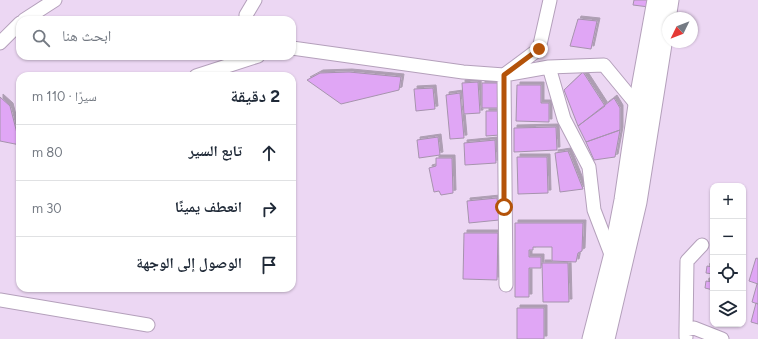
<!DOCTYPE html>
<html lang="ar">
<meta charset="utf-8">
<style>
:root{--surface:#fff;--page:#f6f6f7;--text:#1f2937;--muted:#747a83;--line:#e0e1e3}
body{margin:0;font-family:Figtree,"Noto Naskh Arabic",sans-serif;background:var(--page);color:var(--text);direction:rtl}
.controls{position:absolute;right:12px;bottom:12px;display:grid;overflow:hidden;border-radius:8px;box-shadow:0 1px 3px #0004}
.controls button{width:36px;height:36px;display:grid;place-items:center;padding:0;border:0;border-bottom:1px solid var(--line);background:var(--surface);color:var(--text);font:20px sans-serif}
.compass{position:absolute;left:662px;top:12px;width:36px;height:36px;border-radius:50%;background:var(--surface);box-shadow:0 1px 3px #0004;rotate:227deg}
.stop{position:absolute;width:12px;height:12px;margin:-9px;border:3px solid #b45309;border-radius:50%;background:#fff}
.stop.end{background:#b45309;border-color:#fff;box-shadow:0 1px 4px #0008}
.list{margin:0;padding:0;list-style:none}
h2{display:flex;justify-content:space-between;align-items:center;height:52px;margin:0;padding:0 16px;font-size:17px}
h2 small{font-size:13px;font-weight:400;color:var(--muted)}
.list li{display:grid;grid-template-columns:26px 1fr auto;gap:12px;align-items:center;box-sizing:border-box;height:56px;padding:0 16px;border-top:1px solid var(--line)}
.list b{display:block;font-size:15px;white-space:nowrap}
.list em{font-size:13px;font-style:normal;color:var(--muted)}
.icon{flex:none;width:22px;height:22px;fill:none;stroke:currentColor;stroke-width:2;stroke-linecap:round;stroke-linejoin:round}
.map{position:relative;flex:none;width:758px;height:339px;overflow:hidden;direction:ltr}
.search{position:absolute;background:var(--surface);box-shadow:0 1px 3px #0004;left:16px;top:16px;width:280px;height:44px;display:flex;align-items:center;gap:10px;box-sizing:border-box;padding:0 14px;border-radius:12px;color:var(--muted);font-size:15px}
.panel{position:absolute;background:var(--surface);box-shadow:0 1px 3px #0004;left:16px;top:72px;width:280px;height:220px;border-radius:12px;direction:rtl}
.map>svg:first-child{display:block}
.building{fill:#e0a6f5;stroke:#a693ad;filter:url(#shadow)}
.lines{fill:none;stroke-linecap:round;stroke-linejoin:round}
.minor-casing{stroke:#b4a0bb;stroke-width:15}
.major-casing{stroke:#b4a0bb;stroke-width:19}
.minor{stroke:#fff;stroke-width:13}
.major{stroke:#fff;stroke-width:17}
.route{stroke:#b45309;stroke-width:5}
</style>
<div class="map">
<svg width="758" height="339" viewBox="0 0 758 339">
<defs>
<filter id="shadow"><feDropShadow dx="3" dy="-3" stdDeviation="0" flood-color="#0004"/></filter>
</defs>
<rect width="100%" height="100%" fill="#ecd7f3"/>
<path class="building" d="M634,0h17l-2,7 -16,-2z
M578,19l19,2 -6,28 -21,-3z
M349,72l52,5 -2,13 -58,14 -34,-24 13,-7z
M583,72l22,34 -27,20 -14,-36z
M478,82l2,31 -16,1 -2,-31z
M482,83h16l1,25h-17z
M517,85h24v18h8v19l-33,-1z
M433,88l2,21 -19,2 -2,-22z
M460,93l4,45 -14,1 -4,-44z
M0,97l10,9 10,39 -20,-4z
M614,98l6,10v22l-34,12 -8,-16z
M486,111h13l1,24 -14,1z
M556,127l1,23 -43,2v-24z
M620,130l-5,27 -21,3 -8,-18z
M438,137l2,18 -21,3 -2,-18z
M495,140l1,23 -31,2 -1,-22z
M568,151l15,38 -23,3 -5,-39z
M517,157h30l1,36 -30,1z
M436,158h16l1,35 -12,2 -2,-4 -5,1 -5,-24 7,-2z
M497,198l2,22 -30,3 -2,-22z
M515,223h68l-1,28 -4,2 -2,9 -24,-1v-14h-19v3h-4v7h12v11h-12v29h-14z
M464,233h34l-1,47 -34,-1z
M756,258l2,1v25l-9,-3z
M542,263h26l1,39h-26z
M707,266l6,1v7l-7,-1z
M706,281l7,1v8l-8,-2z
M757,284h1v20l-6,-2z
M756,303l2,1v20l-7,-2z
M517,308h27v31h-27z"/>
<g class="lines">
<defs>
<path id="minor" d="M24,20l31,-20
M246,20v-5l9,-15
M0,43l20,-20
M292,48l171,24 41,3 45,-8 55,-2 33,40
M549,67l15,52 25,48 5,43 18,47
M196,76l62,-20
M506,285l-2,-210 35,-26 11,-49
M0,300l148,25
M686,330l1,-69 15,-16
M686,337v-7l8,-2 28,11"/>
<path id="major" d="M591,339l21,-82 11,-57 14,-95 19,-105
M606,339l32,-137 32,-202"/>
</defs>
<use href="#minor" class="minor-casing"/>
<use href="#major" class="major-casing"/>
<use href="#minor" class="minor"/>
<use href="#major" class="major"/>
</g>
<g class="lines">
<path class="route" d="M504,207v-132l35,-26"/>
</g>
</svg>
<div class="controls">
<button>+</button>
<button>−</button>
<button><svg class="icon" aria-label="locate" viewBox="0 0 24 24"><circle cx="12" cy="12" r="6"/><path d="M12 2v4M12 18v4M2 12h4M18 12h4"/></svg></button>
<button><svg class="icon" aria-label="layers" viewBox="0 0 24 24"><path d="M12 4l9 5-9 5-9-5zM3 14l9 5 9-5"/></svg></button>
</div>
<svg class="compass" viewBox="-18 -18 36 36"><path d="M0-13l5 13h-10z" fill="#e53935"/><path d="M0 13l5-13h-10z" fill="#747a83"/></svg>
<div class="stop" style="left:504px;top:207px"></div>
<div class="stop end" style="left:539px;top:49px"></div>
<div class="search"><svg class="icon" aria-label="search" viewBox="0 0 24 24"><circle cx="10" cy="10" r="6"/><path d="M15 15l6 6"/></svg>ابحث هنا</div>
<section class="panel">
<h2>2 دقيقة<small>سيرًا · 110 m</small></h2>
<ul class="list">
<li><svg class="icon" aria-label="ahead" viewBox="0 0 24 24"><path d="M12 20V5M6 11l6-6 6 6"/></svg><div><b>تابع السير</b></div><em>80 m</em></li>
<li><svg class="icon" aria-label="right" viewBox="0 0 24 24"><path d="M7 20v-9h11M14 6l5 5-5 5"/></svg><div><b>انعطف يمينًا</b></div><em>30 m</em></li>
<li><svg class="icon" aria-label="arrive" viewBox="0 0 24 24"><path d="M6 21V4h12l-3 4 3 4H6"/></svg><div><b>الوصول إلى الوجهة</b></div></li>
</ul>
</section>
</div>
